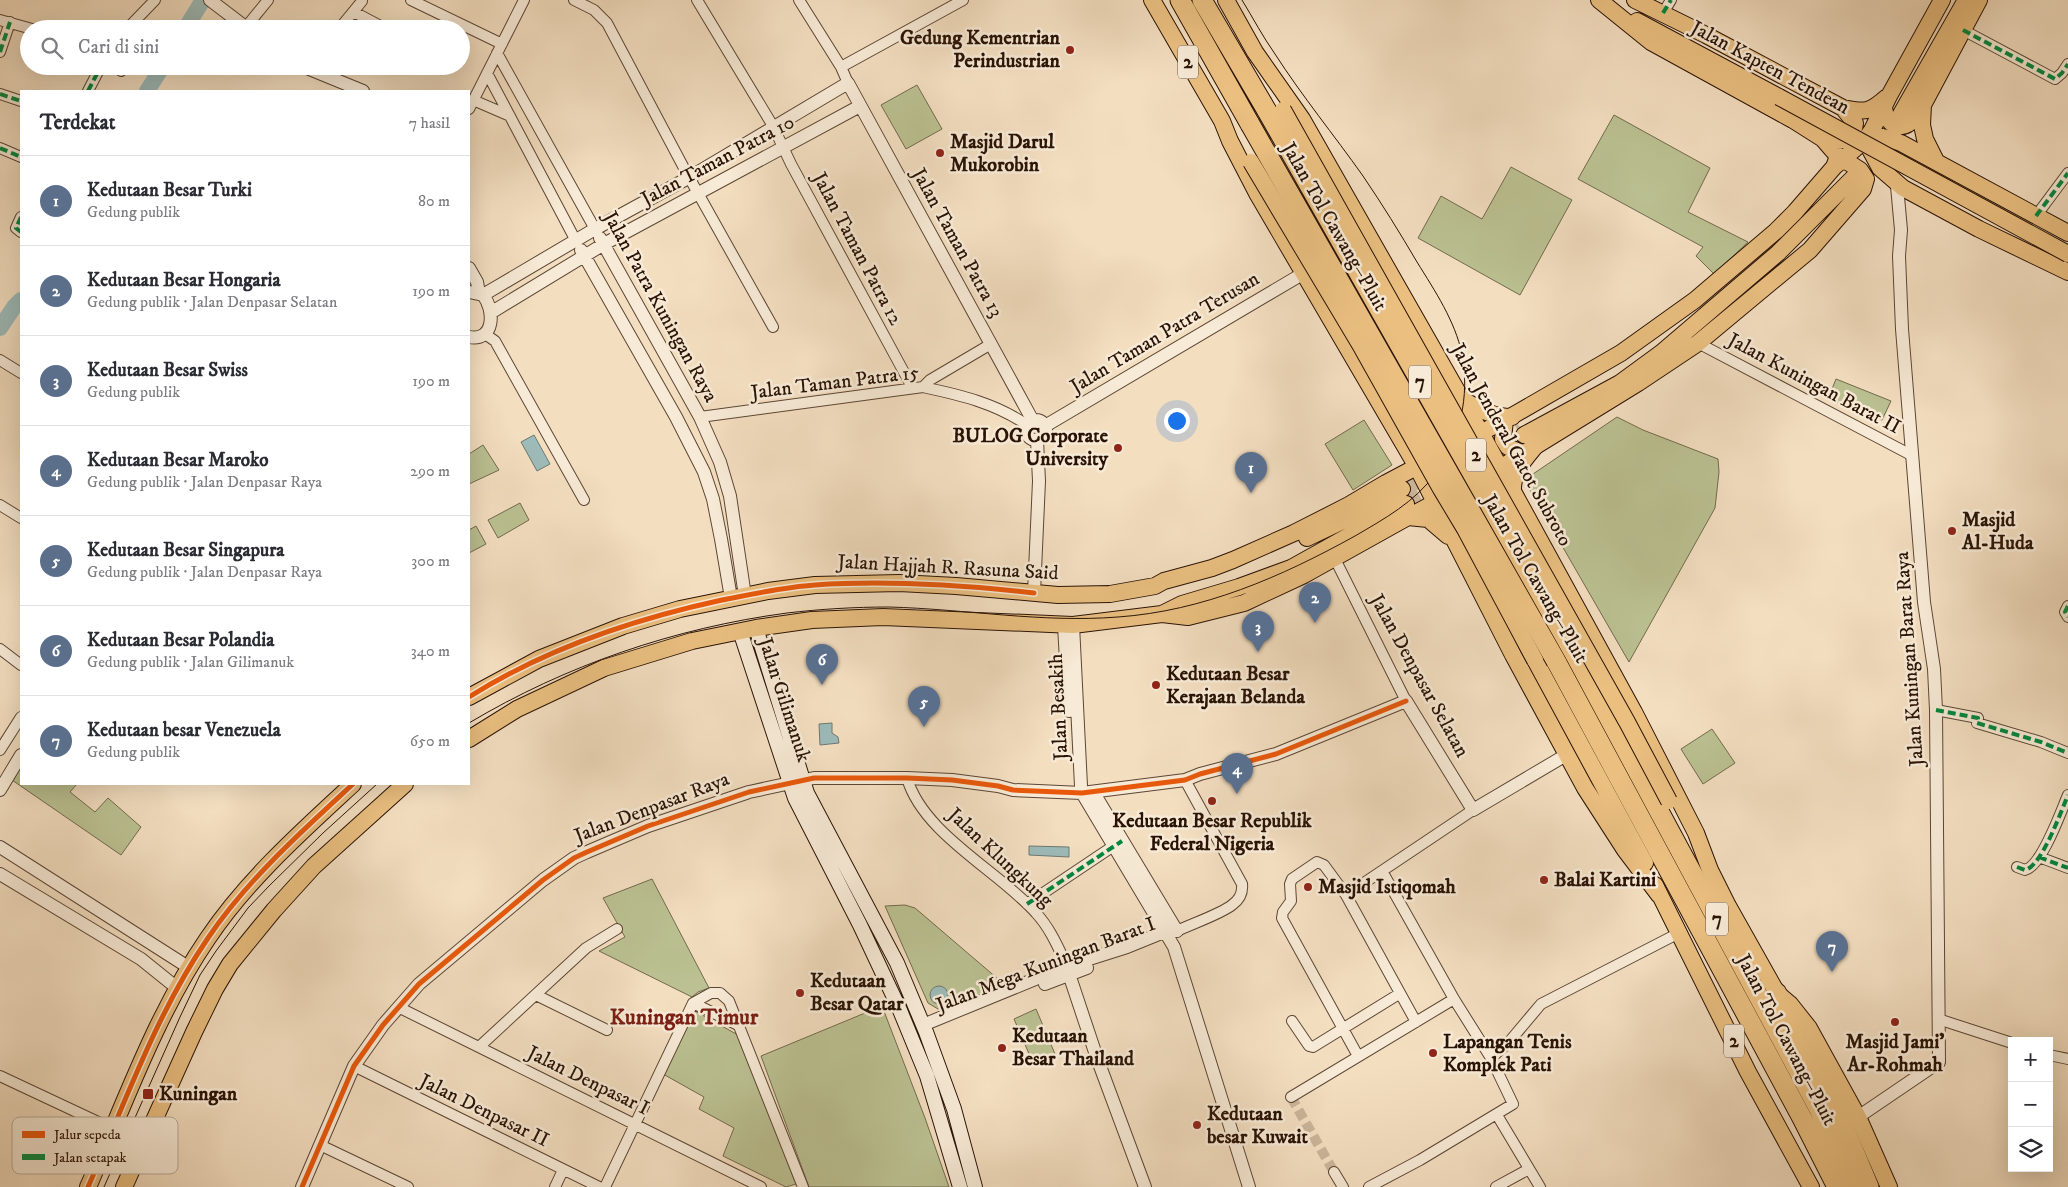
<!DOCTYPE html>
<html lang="id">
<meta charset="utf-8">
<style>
:root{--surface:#fff;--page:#f2f2f3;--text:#2b2b33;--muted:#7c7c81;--line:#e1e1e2;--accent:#2563eb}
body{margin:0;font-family:"IM FELL DW Pica",serif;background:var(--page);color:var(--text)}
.controls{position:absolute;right:15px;bottom:15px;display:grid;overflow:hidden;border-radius:0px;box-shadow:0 5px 20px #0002}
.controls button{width:45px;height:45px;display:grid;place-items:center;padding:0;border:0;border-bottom:1px solid var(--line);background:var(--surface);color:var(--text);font:25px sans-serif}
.you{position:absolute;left:1176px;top:420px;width:18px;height:18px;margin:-12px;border:4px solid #fff;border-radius:50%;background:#1a73e8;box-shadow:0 0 0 8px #1a73e833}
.badge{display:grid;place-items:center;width:32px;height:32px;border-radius:50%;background:var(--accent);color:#fff;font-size:16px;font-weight:700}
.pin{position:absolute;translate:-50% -41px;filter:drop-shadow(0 1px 2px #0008)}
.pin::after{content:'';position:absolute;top:26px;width:18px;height:15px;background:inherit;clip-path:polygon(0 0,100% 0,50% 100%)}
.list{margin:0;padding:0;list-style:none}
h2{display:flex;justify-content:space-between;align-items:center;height:65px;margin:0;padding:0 20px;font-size:21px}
h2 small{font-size:16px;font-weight:400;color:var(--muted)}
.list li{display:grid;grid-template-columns:32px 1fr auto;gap:15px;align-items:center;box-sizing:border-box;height:90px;padding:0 20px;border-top:1px solid var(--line)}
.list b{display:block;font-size:19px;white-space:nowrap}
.list p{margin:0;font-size:16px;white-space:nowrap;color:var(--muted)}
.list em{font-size:16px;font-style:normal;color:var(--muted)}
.icon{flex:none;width:28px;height:28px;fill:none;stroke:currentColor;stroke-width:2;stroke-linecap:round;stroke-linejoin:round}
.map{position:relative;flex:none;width:2068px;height:1187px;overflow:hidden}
.search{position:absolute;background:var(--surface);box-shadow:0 5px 20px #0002;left:20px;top:20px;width:450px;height:55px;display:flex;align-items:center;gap:12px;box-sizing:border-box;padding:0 18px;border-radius:28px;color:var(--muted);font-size:19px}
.panel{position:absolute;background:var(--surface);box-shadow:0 5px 20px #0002;left:20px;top:90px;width:450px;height:695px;border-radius:0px}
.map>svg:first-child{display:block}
.green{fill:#bbc192;stroke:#726a4c}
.water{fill:#9dbbb9;stroke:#6f7871}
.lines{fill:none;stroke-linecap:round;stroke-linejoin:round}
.river{stroke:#9dbbb9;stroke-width:16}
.minor-tunnel{stroke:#cbb59b;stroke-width:10;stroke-dasharray:10 5;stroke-linecap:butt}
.primary-tunnel{stroke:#cbb59b;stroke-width:16;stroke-dasharray:16 8;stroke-linecap:butt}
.minor-casing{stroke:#5c4634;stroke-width:12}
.tertiary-casing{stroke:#5c4634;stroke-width:14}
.secondary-casing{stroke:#2a1305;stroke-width:16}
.primary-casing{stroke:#2a1305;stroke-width:18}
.trunk-casing{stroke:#2a1305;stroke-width:18}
.motorway-casing{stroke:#2a1305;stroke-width:21}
.minor{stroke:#f7ead6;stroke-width:10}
.tertiary{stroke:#f7ead6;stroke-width:12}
.secondary{stroke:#f7ead6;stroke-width:14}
.primary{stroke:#eabf80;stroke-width:16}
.trunk{stroke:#eabf80;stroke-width:16}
.motorway{stroke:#eabf80;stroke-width:19}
.tram{stroke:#2a1305;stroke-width:1}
.primary-bridge-casing{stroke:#2a1305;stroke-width:18;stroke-linecap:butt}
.trunk-bridge-casing{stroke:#2a1305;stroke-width:18;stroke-linecap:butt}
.motorway-bridge-casing{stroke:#2a1305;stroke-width:21;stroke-linecap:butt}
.primary-bridge{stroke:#eabf80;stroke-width:16}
.trunk-bridge{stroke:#eabf80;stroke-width:16}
.motorway-bridge{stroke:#eabf80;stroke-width:19}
.quiet{stroke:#00873e;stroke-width:4;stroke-dasharray:8 4;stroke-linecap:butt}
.cycleway-casing{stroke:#f7ead6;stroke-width:8}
.cycleway{stroke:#e8590c;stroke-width:5}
.poi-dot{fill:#8f2418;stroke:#f7ead6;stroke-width:2}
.labels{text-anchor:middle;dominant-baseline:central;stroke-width:5;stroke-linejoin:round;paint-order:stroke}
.shield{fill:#f7ead6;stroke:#685444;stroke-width:1}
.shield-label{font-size:19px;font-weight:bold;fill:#2a1305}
.poi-label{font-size:20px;font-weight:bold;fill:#2a1305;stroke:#f7ead6;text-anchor:start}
.street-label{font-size:20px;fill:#2a1305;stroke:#f7ead6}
.quarter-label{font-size:22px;font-weight:bold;fill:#7a1f14;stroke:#f7ead6}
.key{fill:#f7ead6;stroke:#baaa97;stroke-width:1}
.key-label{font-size:14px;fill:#2a1305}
</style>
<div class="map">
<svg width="2068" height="1187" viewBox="0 0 2068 1187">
<rect width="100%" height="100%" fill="#f3dec0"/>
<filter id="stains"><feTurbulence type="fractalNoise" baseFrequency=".004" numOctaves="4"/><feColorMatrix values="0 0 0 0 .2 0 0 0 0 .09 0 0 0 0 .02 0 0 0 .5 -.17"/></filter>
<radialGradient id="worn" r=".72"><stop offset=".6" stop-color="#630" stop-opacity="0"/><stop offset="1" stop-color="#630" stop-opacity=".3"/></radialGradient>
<path class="green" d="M917,85l25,44 -36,20 -25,-44z
M1614,115l96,53 -22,44 60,30 -34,32 -18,-18 7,-9 -125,-68z
M1511,167l61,33 -52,95 -102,-57 23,-42 41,23z
M1836,379l55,22 -9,19 -54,-21z
M1617,417l26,13 75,29 1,13 -4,36 -86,154 -102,-177 6,-11z
M1364,420l28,45 -39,25 -28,-46z
M483,445l16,25 -30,14v-30z
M520,503l9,17 -31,18 -10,-18z
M476,526l10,18 -17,9v-23z
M1712,729l23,34 -32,21 -22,-35z
M21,765v19h56l-7,8 25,20 13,-14 33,29 -20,28 -109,-75z
M652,879l57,109 -11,4 -6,5 -93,-46 26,-14 -22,-39z
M905,905l10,3 83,71 4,7 -13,6 -51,17 -10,-6 -43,-97z
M882,1006l43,112 24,69h-140l-48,-131z
M1036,1009l19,45 -22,9 -19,-44z
M695,1011l43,24 58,149 -10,3 -63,-31 11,-28 -35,-19 5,-12 -41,-23z"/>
<path class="water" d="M534,435l16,29 -13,7 -16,-29z
M832,723v10l6,4 1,6 -19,2 -1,-21z
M1029,846l40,1v10l-40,-2z
M930 995a9 9 0 1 1 18 0a9 9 0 1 1-18 0Z"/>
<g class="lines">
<path class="river" d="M185,29l18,-29
M147,91l16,-25
M0,328l14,-21 7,-7"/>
<path class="minor-tunnel" d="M1291,1097l43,75"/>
<path class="primary-tunnel" d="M1473,449l45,-25
M1402,489l33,-18
M1406,504l34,-19"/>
<defs>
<path id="minor" d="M411,0l91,44
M574,0l20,10 13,13 78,147 88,157
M697,0l76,126 18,38 121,223
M799,0l42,67 7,16
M354,12l32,17
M1663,13l8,-13
M0,20l32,9
M246,27l22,-27
M127,29l28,-29
M339,29l23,-28
M1963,30l92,49 7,-6 6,-9
M0,52l10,-30
M497,53l98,176
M118,66l3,5
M841,67l122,-67
M487,73l89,168
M88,91l13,-25
M0,94l21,7
M473,100l37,16
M469,109l55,-109
M0,148l21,9
M2036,216l32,-43
M21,217l-5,11 5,4
M485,334l10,7 89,159
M1698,343l215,113
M0,360l21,13
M923,387l7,-7 61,-36
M700,417l223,-30c37,8 72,16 104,38
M0,505l21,13
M1335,559l71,142
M2068,606l-3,6 3,5
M0,649l21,16
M1936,710l42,8 -1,5 64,19 27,11
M0,750l21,-33
M907,778c16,56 92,93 129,135 14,15 22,34 31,53
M2039,857l29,11
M2017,867l8,3c17,-4 36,-59 43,-75
M1346,895l-22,-30 -7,-3 -25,17 -2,5 1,17 -8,11 -1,6 76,138
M1027,904l91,-61
M1177,931c14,-7 44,-17 55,-26 7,-5 11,-12 10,-21l-57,-104
M536,995l71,35
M693,1003l18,-10h9l9,8 74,186
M693,1003l45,22
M398,1007l363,180
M1938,1019l74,24
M1292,1021l17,25 4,1 86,-53
M1416,1022l-70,-127 127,-85
M479,1047l107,-99 31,-19
M2049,1055l19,4
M1491,1058l18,-16 32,-38 138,-71
M354,1066l245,121
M0,1076l113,53
M1291,1097l163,-98
M1497,1115l43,72
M320,1145l88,42
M1334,1172l9,15
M555,1187l8,-17
M605,1187l88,-184
M1369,1187l51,-27 93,-56 -22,-46 -37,-59 -72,-128
M1496,1187l33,-18"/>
<path id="tertiary" d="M210,0l38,29
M302,66l61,25
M600,238l100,179 20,45 10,34 15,100
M581,250l95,167 28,55 9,27 8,40 10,59
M469,268l8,14 2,11
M469,292l14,3c12,15 12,47 -14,42
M483,295l112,-66 95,-52 158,-94 185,338
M492,312l112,-68 256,-138
M1026 430a10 10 0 1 1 20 0a10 10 0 1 1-20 0Z
M1045,426l259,-153
M1034,593l5,-112 -2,-41
M1073,625l8,161
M1064,626l5,85
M0,790l21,-35
M1082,793l92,154 75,240
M1094,793l83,138
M0,847l188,120
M0,874l141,85 36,29
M1067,968l30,90 48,129
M1045,984l42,-16
M923,1025l144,-59 60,-19 37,-15 13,-1
M1858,1117l81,-55 -3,-352 -2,-41 -10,-67 -22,-273 -3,-73 2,-26 -4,-44
M302,1187l52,-121 29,-41 36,-41 124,-104 31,-22 13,-6 61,-26 101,-34 65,-14h93l45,2 46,6 15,4 69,3 103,-13 15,-6 76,-20 130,-53 67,109 93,-55"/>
<path id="secondary" d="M756,628l51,165 90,170 29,69 28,77 21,78
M740,631l55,167 65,127 39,83 28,68 33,111"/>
<path id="primary" d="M1599,0l52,42 142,78 30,19 13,15 1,5 -3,8
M1635,0l71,35 137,73c23,5 27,4 44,-11
M1637,21l142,76
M1884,107c1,12 11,25 24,17 7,-4 11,-13 15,-19
M1901,114l65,-114
M1823,139c15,3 30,4 32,-16l-12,-15
M1865,140l15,28 23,20 76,41 89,43
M1865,140l18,-3 18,6 167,90
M1936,161l-11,-22 -3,-14 1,-20 56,-105
M1505,420l-2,19 5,8 14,6
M1524,435l96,-52 41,-30 117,-100 75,-75
M1307,538l46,-22 49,-27
M1162,614l20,-10 57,-17 52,-19 115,-64
M469,697l70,-38 84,-33 57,-17 88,-18 47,-6 84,-2 57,3 102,9 52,-1 45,-8 9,-5 48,-13 21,-8 61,-27 55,-28 37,-22 119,-63 116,-67 74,-53 81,-69 19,-19 39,-45 31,-27 7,-10 17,-34 53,-96
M469,739l48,-30 87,-41 88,-27 64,-13 56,-8 71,-3 190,8 89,-11 26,3 56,-14 60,-28 104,-58 92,-49 138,-85 60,-40 112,-93 53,-61 3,-10 -6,-9 -14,-9 -7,1
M88,1187c37,-84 68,-173 120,-249 39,-58 94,-107 145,-154
M124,1187l70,-155 21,-43 15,-25 44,-54 40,-44 91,-82"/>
<path id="trunk" d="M1152,0l70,121 8,20 28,54 159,272 96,188 72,133 40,62 34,45
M1226,0l29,52 47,67 179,314 153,279 62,121 14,37 18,36 49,87 13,11 19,24 49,89 31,70
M1462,399c16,10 31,18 50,18
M1513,491c-1,-20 13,-33 25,-48
M1408,517l20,2 20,17
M1535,660l110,203
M1655,885l93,187 63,115"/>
<path id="motorway" d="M1180,0l70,124
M1202,0l65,111
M1574,653l245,456 36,78
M1556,661l246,457 35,69
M1777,993l7,25 57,102 28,67"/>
</defs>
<use href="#minor" class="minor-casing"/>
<use href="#tertiary" class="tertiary-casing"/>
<use href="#secondary" class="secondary-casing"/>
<use href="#primary" class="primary-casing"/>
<use href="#trunk" class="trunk-casing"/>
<use href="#motorway" class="motorway-casing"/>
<use href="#minor" class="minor"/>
<use href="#tertiary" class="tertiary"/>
<use href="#secondary" class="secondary"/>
<use href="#primary" class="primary"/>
<use href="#trunk" class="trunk"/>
<use href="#motorway" class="motorway"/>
<path class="tram" d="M469,723c97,-58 206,-95 318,-110 34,-4 68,-6 102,-6 76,2 153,16 229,10 85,-6 163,-40 237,-81 29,-17 60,-34 80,-62 25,-34 35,-78 27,-120 -7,-33 -27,-63 -45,-92 -17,-29 -35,-58 -54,-86 -29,-41 -61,-80 -88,-122 -12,-17 -22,-36 -33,-54
M104,1187l76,-170 20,-42 16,-24 32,-43 21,-22 54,-53 54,-49"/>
<defs>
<path id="primary-bridge" d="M1779,97l289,157"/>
<path id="trunk-bridge" d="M1283,110l344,612 42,79
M1251,162l111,186 79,141 24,40 70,131"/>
<path id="motorway-bridge" d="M1267,111l307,542
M1250,124l306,537"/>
</defs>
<use href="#primary-bridge" class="primary-bridge-casing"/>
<use href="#trunk-bridge" class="trunk-bridge-casing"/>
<use href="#motorway-bridge" class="motorway-bridge-casing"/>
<use href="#primary-bridge" class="primary-bridge"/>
<use href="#trunk-bridge" class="trunk-bridge"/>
<use href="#motorway-bridge" class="motorway-bridge"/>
<path class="quiet" d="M1663,13l8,-13
M1963,30l92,49 7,-6 6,-9
M0,52l10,-30
M118,66l3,5
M88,91l13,-25
M0,94l21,7
M0,148l21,9
M2036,216l32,-43
M21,217l-5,11 5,4
M2068,606l-3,6 3,5
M1936,710l42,8 -1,5 64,19 27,11
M2039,857l29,11
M2017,867l8,3c17,-4 36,-59 43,-75
M1027,904l95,-63"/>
<defs>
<path id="cycleway" d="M469,697c76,-48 165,-78 253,-97 31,-6 62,-13 93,-15 73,-5 147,0 219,8
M88,1187c37,-84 68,-173 120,-249 39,-58 94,-107 145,-154
M302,1187l52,-121 29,-41 36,-41 124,-104 31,-22 13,-6 61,-26 101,-34 65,-14h93l45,2 46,6 15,4 69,3 103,-13 15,-6 76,-20 130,-53"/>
</defs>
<use href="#cycleway" class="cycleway-casing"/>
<use href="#cycleway" class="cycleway"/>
</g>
<g class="poi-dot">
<circle cx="1070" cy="50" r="5"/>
<circle cx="940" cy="153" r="5"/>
<circle cx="1118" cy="448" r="5"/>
<circle cx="1952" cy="531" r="5"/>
<circle cx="1156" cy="685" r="5"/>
<circle cx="1212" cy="801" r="5"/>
<circle cx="1544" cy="880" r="5"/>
<circle cx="1308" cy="887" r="5"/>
<circle cx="800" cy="993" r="5"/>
<circle cx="1895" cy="1022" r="5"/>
<circle cx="1002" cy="1048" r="5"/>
<circle cx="1433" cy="1053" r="5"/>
<rect x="142" y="1088" width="12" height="12" rx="2.5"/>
<circle cx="1197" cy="1125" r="5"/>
</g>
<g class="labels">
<g class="shield">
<rect x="1178" y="45.5" width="20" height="33" rx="4"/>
<rect x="1409" y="365.5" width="22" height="33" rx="4"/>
<rect x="1466" y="438.5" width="20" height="33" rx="4"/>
<rect x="1706" y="902.5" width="22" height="33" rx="4"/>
<rect x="1724" y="1024.5" width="20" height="33" rx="4"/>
</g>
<g class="shield-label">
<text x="1188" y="62">2</text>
<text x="1420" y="382">7</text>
<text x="1476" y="455">2</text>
<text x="1717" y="919">7</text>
<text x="1734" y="1041">2</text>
</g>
<g class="poi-label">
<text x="1060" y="38" text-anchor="end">Gedung Kementrian<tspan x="1060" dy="23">Perindustrian</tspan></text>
<text x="950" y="142">Masjid Darul<tspan x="950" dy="23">Mukorobin</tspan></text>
<text x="1108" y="436" text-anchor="end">BULOG Corporate<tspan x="1108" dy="23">University</tspan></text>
<text x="1962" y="520">Masjid<tspan x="1962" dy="23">Al-Huda</tspan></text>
<text x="1166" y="674">Kedutaan Besar<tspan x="1166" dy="23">Kerajaan Belanda</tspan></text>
<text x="1212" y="821" text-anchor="middle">Kedutaan Besar Republik<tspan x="1212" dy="23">Federal Nigeria</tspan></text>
<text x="1554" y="880">Balai Kartini</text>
<text x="1318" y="887">Masjid Istiqomah</text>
<text x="810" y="981">Kedutaan<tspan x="810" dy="23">Besar Qatar</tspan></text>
<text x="1012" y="1036">Kedutaan<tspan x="1012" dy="23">Besar Thailand</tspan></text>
<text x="1443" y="1042">Lapangan Tenis<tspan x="1443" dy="23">Komplek Pati</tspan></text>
<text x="1895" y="1042" text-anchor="middle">Masjid Jami'<tspan x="1895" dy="23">Ar-Rohmah</tspan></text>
<text x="159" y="1094">Kuningan</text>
<text x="1207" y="1114">Kedutaan<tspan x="1207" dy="23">besar Kuwait</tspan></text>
</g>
<g class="street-label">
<text transform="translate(1770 68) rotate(28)">Jalan Kapten Tendean</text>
<text transform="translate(718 161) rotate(-28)">Jalan Taman Patra 10</text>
<text transform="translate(1334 227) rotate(60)">Jalan Tol Cawang–Pluit</text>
<text transform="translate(957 243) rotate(61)">Jalan Taman Patra 13</text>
<text transform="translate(857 249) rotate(62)">Jalan Taman Patra 12</text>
<text transform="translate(660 307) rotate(61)">Jalan Patra Kuningan Raya</text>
<text transform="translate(1165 333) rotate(-31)">Jalan Taman Patra Terusan</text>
<text transform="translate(835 383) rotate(-7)">Jalan Taman Patra 15</text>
<text transform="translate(1814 384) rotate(28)">Jalan Kuningan Barat II</text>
<text transform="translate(1511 445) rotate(61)">Jalan Jenderal Gatot Subroto</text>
<text transform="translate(948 568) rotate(3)">Jalan Hajjah R. Rasuna Said</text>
<text transform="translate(1535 579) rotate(60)">Jalan Tol Cawang–Pluit</text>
<text transform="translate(1910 659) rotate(-94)">Jalan Kuningan Barat Raya</text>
<text transform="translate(1419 676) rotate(61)">Jalan Denpasar Selatan</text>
<text transform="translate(784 700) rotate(72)">Jalan Gilimanuk</text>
<text transform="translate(1059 707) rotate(-93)">Jalan Besakih</text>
<text transform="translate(652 808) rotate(-21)">Jalan Denpasar Raya</text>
<text transform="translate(1000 858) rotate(43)">Jalan Klungkung</text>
<text transform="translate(1046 965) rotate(-21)">Jalan Mega Kuningan Barat I</text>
<text transform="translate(1786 1040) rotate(62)">Jalan Tol Cawang–Pluit</text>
<text transform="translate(588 1081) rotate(26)">Jalan Denpasar I</text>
<text transform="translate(484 1111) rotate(26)">Jalan Denpasar II</text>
</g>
<g class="quarter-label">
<text x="684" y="1017">Kuningan Timur</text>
</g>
</g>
<rect x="12" y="1117" width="166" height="57" rx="8" class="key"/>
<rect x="22" y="1131" width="23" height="7" fill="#e8590c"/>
<rect x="22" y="1154" width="23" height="6" fill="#00873e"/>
<g class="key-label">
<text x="54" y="1139">Jalur sepeda</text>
<text x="54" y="1162">Jalan setapak</text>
</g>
<rect width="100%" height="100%" filter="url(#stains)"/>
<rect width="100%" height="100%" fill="url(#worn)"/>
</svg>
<div class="controls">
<button>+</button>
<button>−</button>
<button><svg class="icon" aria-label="layers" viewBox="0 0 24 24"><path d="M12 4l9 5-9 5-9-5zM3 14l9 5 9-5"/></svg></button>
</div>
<div class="you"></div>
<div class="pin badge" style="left:1251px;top:493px;background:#5c6f8a">1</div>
<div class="pin badge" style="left:1315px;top:623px;background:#5c6f8a">2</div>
<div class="pin badge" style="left:1258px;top:652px;background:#5c6f8a">3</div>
<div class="pin badge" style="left:1237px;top:794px;background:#5c6f8a">4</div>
<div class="pin badge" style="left:924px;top:727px;background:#5c6f8a">5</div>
<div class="pin badge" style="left:822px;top:685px;background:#5c6f8a">6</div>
<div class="pin badge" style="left:1832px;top:972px;background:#5c6f8a">7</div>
<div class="search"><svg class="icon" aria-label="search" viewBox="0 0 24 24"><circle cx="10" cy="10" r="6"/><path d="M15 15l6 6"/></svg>Cari di sini</div>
<section class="panel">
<h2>Terdekat<small>7 hasil</small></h2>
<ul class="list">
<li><span class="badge" style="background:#5c6f8a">1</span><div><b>Kedutaan Besar Turki</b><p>Gedung publik</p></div><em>80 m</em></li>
<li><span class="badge" style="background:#5c6f8a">2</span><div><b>Kedutaan Besar Hongaria</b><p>Gedung publik · Jalan Denpasar Selatan</p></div><em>190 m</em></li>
<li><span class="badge" style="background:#5c6f8a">3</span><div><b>Kedutaan Besar Swiss</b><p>Gedung publik</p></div><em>190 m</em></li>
<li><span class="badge" style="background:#5c6f8a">4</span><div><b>Kedutaan Besar Maroko</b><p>Gedung publik · Jalan Denpasar Raya</p></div><em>290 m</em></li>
<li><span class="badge" style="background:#5c6f8a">5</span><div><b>Kedutaan Besar Singapura</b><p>Gedung publik · Jalan Denpasar Raya</p></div><em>300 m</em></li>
<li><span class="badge" style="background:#5c6f8a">6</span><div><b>Kedutaan Besar Polandia</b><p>Gedung publik · Jalan Gilimanuk</p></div><em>340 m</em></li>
<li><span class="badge" style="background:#5c6f8a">7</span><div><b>Kedutaan besar Venezuela</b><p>Gedung publik</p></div><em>650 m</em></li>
</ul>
</section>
</div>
